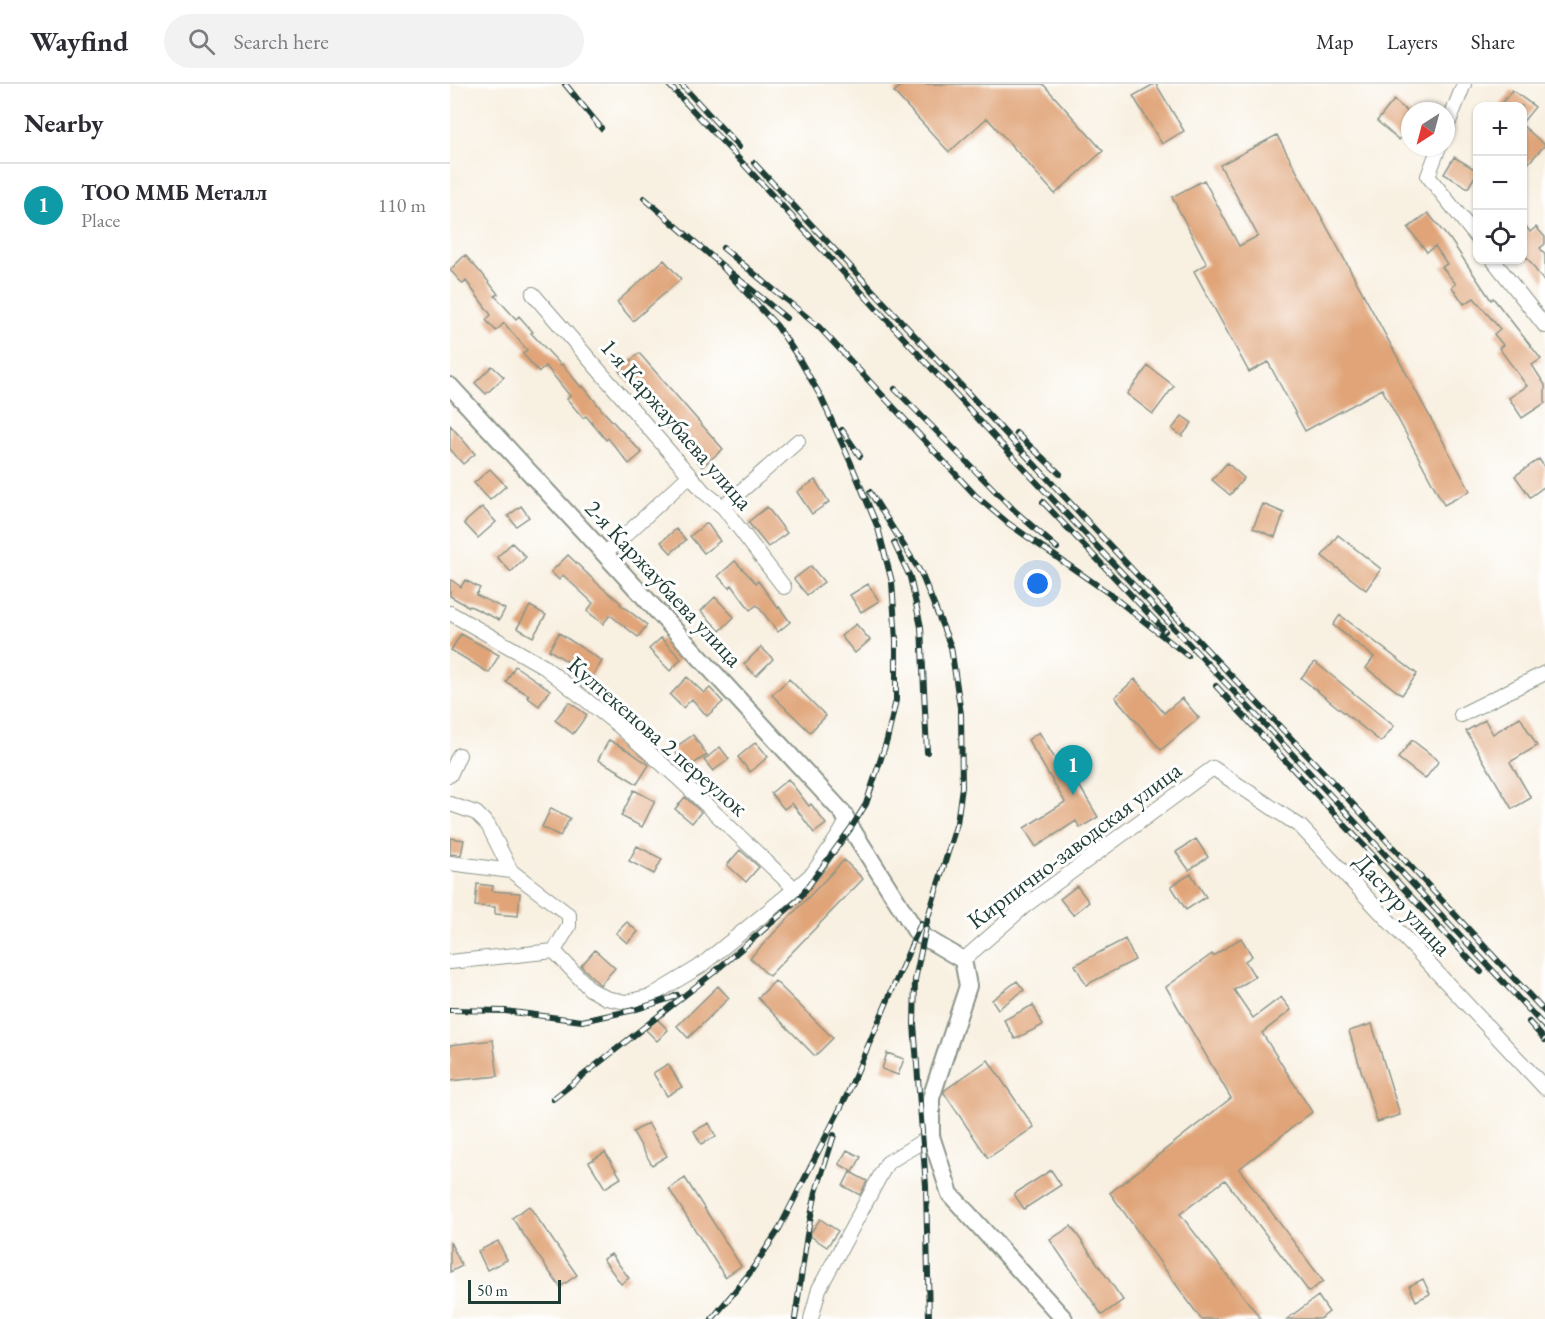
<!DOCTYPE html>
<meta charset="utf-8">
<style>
:root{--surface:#fff;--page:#f2f2f3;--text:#2b2b33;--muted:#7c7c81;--line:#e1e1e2;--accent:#db2777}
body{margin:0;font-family:"EB Garamond",serif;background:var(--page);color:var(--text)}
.controls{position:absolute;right:18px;top:18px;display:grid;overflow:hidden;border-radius:12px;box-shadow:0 2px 4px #0004}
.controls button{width:54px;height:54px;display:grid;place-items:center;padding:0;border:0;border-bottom:2px solid var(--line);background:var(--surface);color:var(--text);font:30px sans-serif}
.compass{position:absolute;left:951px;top:18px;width:54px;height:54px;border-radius:50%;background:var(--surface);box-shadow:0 2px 4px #0004;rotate:216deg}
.scale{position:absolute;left:18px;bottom:15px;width:93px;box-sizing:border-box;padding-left:6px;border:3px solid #1f3d34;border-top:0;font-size:16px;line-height:21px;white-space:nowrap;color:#1f3d34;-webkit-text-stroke:4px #fff;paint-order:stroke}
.you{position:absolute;left:588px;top:500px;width:21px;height:21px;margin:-15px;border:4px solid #fff;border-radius:50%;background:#1a73e8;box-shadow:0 0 0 9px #1a73e833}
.badge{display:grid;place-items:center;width:39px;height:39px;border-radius:50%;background:var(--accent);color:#fff;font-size:20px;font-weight:700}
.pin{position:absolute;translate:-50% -50px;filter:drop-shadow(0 2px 3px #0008)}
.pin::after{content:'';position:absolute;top:32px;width:21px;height:18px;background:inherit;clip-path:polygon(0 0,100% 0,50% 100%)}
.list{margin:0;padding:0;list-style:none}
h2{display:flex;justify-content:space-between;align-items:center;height:78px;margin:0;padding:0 24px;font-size:26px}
h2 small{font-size:20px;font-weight:400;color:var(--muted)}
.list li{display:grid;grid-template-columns:39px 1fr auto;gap:18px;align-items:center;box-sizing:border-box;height:84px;padding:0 24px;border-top:2px solid var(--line)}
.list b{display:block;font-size:22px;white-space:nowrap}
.list p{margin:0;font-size:20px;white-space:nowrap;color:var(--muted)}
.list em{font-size:20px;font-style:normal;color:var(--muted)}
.icon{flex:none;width:33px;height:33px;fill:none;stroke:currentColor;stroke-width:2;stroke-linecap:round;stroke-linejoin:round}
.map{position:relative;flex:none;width:1095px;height:1235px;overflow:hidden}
header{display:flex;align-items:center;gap:36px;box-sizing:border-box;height:84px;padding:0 30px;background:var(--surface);border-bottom:2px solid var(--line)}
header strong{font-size:28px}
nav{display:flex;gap:33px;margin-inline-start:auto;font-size:21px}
.search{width:420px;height:54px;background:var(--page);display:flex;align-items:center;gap:15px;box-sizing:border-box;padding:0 21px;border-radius:33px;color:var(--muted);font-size:22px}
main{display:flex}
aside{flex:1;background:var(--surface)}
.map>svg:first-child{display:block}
.building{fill:#e0a478}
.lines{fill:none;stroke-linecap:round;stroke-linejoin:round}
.minor-casing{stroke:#8c968a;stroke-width:16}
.tertiary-casing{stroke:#8c968a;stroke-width:20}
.minor{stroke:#fff;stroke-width:14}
.tertiary{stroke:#fff;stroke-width:16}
.rail-casing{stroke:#1f3d34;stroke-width:6}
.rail{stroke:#fff;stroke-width:4;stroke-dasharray:11;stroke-linecap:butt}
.labels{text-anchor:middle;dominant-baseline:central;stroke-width:6;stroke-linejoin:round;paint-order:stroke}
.street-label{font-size:24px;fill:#1f3d34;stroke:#fff}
</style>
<header>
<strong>Wayfind</strong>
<div class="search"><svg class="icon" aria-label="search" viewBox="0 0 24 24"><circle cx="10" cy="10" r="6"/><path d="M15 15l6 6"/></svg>Search here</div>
<nav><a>Map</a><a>Layers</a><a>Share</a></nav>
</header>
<main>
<aside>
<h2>Nearby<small></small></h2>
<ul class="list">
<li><span class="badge" style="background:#0f9aa8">1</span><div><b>ТОО ММБ Металл</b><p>Place</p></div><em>110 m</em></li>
</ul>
</aside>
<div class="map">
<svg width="1095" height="1235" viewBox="0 0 1095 1235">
<rect width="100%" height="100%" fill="#fff"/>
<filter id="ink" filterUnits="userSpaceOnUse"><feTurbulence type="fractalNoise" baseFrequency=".0167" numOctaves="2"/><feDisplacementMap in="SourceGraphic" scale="12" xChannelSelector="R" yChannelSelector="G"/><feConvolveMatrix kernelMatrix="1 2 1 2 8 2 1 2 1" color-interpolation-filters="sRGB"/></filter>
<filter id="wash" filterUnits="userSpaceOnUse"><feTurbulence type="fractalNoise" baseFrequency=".008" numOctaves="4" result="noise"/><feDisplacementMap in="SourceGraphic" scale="24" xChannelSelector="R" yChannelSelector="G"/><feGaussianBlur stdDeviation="1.35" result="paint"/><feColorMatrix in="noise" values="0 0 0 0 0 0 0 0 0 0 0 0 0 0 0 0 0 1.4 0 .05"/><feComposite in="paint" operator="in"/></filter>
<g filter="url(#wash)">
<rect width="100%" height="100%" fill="#f8f0e1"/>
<g id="blocks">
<path class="building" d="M453,0h140l60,67 -48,43 -68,-76 -38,34 -55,-60z
M704,0h2l28,47 -22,13 -29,-48z
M1062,6l23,17 -13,16v-17h-22z
M944,16l16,14v13l-11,13 -22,-19z
M1072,41l23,20 -23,25z
M827,51l193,356 -26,14 -62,-116 -77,42 -37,-69 -19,10 -55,-101 13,-7 -35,-67 32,-17 35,66 19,-10 -38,-71z
M1004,73l24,14 -10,17 -24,-14z
M978,129l21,26h1l41,61 2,-2 48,61 -9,6 13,20v18l-23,15 -13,-20 18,-12 -28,-38 4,-3 -9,-11 6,-5 -26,-31 -10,6 -12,-17 4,-3 -14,-17 5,-3 -12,-18 -8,6 -19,-24z
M1072,137l8,11 6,-5 9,10v7l-5,4 5,7v28l-17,-24 -6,-5z
M15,171l15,17h1l17,22 -3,2 21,23 3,-3 14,16 -2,1 30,32 1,-1 19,23 2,-1 19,24 40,43 -13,11 -21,-26 -2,2 -20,-24 -3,2 -16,-19 3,-3 -24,-30 -7,6 -16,-18 4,-4 -23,-27 -8,8 -10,-11 5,-5 -25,-34 -3,3 -13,-14z
M214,176l17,19 -48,42 -16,-19z
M189,269l84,96 -21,18 -83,-96z
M42,282l12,11 -18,17 -11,-11z
M698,282l26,20 -21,28 -26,-20z
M732,332l10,7 -10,13 -10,-7z
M0,341l25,29 -12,10 -13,-15z
M1089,375l6,9v18l-15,11 -15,-21z
M777,379l17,15 -14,17 -18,-15z
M40,385l16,17 -16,14 -16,-17z
M365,396l14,22 -17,12 -15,-22z
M813,420l21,9 -9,24 -22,-9z
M71,422l8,11 -13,9 -8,-10z
M32,423l14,15 -18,16 -14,-15z
M317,423l20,26 -19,14 -20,-25z
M257,439l13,18 -16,12 -14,-17z
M226,445l10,11 -15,13 -10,-11z
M888,451l43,34 -15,21 -44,-34z
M62,459l14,14 -15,15 -14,-15z
M118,471l30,29 23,19 -1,1 27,21 -9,12 -28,-22 -7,9 -16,-13 6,-8 -30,-28 -4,5 -8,-8z
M285,477l21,22 2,-2 20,27 1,-1 11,15 -12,10 -21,-27 -7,5 -18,-25 -3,3 -11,-12z
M361,482l13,16 -17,13 -13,-16z
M0,495l11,8 4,-7 15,8 -4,7 29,14 -6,11 -29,-14 -1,1 -19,-11z
M418,500l11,17 -18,11 -11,-17z
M265,513l19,20 -14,14 -19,-20z
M80,522l16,9 -13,22 -16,-9z
M890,531l77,59 -15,21 -36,-27 8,-11 -41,-32z
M406,540l14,16 -15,13 -14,-17z
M109,549l43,28 -10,16 -43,-27z
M11,550l38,21 -10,18 -38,-23z
M211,554l20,21 -11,12 -21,-22z
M311,563l12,12 -17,17 -12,-12z
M865,578l79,64 -13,16 -80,-64z
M65,582l35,24 -11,16 -12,-9 2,-2 -23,-13z
M237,593l17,16 6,-5 13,14 -16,14 -15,-17 -9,9 -13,-13z
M339,595l37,37 -16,16 -38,-37z
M685,595l29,34 18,-15 17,20 -38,32 -46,-53z
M119,618l18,13 -14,19 -18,-14z
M1070,633l17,29 -27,16 21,36 -19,11 -46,-78 19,-11 8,14z
M589,648l25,42 6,-4 28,47 -18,11 -4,-7 -40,26 -12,-19 41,-26 -37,-62z
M243,651l14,20 -20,13 -14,-19z
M159,656l20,11 20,14 -12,19 -19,-12 1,-1 -21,-11z
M962,656l27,21 -14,18 -27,-21z
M306,658l12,15 -18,15 -12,-15z
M270,663l9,12 -16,12 -9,-11z
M338,695l21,27 2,-2 15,20 -12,9 -22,-30 -8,6 -13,-16z
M184,706l21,11 -13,26 -21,-11z
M235,713l16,15 -9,11 -17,-14z
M101,724l19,10 -10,18 -18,-9z
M0,754l14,2 -3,15 -11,-1z
M746,755l12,18 -19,13 -13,-18z
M187,762l25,13 -8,15 -25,-13z
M290,766l19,17 -13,15 -19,-17z
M394,776l19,19 -94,97 -19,-18z
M741,790l15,23 -20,13 -15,-24z
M27,800l16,2 -1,5 28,2 -2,23 -23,-2v-7l-20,-1z
M627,802l12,16 -16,13 -13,-16z
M177,838l11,10 -11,11 -11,-10z
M791,854l11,18 -7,5 10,16 -21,13 19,28 28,-21 10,13 -29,23 50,79 -73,57 84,112 -14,11 -84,-112 -45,34 81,105h-60l-91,-126 121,-95 -65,-111 46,-33 1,2z
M675,855l10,21 -49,25 -11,-20z
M145,866l20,18 -15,17 -19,-19z
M325,897l58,57 -18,18 -57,-58z
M567,897l7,9 -26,19 -6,-9z
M268,902l11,12 -41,40 -11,-12z
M583,921l10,20 -28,14 -11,-19z
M207,935l11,11 -11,11 -11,-11z
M922,940l28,91 -23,7 -28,-91z
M43,956l5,36 -48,5v-36z
M437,969l17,6 -6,16 -16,-6z
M538,976l46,67 -46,31 -44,-65 1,-3z
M218,980l14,23 -15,9 -14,-23z
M198,1039l19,33 -15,9 -19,-33z
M259,1039l7,14 -15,7 -7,-13z
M397,1066l14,7 -8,15 -14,-8z
M155,1068l16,26 -16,10 -16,-26z
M601,1086l10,15 -37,24 -10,-15z
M400,1088l17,9 -7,14 -17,-9z
M235,1094l56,88 -16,11 -56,-88z
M79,1122l48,69 -17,12 -48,-69z
M370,1135l18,12 -11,16 -18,-12z
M621,1142l52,74 -21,15 -52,-75z
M48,1157l9,19 -20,10 -9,-19z
M0,1158l12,24 -12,6z
M161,1170l18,24 -8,6 -18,-25z
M973,1195l7,15 -14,7 -7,-15z
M868,1212l11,16 -9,7h-33z"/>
</g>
</g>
<g filter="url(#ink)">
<use href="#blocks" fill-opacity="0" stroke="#8c968a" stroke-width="1.5"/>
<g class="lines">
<defs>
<path id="minor" d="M996,45l18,-45
M989,63l-11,29 50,63
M1043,176l52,66
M83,210l171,198 19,15 61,80
M273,423l75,-66
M155,470l85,-79
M0,529l93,53 76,60 59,52 117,111
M1011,631l84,-42
M0,691l9,-20
M0,720l26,9 12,12 23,46
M0,779l61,8 58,44v11l-15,25 -104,11
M104,867l36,38 16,9 20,4 25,-6 48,-29 96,-78 18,-16 26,-38 8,-14
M513,876l63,-55 187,-137 88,59 244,261
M361,1235l8,-30 68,-126 44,-27"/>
<path id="tertiary" d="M0,302l393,427 8,15 66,105 46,27 5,26 -37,112v38l19,58 114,125"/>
</defs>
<use href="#minor" class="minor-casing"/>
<use href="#tertiary" class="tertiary-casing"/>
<use href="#minor" class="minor"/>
<use href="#tertiary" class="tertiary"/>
<defs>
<path id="rail" d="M115,0l36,44
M218,0l70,74 289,314 242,257 276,298
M231,0l58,63
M304,79l468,503 105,110 218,236
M194,114l74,64
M273,164l96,79 157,169 33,28 98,68 81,64
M445,305l120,122 42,37
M392,346l18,26
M566,349l44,41
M420,408l51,81 30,74 10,67 1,73 -5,36 -29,94 -13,63 -1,44 12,162 3,133
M593,418l122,129
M444,459l16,34 11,50 6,125
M766,602l265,286
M0,926l55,1 77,10 52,-11 37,-12 6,-3
M1079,938l16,18
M103,1015l160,-126 85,-73 53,-72 15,-24 21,-64 9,-40v-60l-4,-58 -14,-54 -28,-67 -29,-64 -23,-40 -21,-31 -59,-64 68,56
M262,1235l37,-45 29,-43 69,-136 74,-172
M345,1235l12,-84 9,-43 18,-57"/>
</defs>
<use href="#rail" class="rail-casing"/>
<use href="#rail" class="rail"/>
</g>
</g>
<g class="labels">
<g class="street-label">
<text transform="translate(227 340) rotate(49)">1-я Каржаубаева улица</text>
<text transform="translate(214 499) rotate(47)">2-я Каржаубаева улица</text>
<text transform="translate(208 652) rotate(41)">Култекенова 2 переулок</text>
<text transform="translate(624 761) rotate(-37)">Кирпично-заводская улица</text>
<text transform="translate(953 820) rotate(47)">Дастур улица</text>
</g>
</g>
</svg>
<div class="controls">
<button>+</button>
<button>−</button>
<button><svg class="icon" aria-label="locate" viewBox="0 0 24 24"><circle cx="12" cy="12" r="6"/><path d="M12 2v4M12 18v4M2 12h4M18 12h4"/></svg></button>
</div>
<svg class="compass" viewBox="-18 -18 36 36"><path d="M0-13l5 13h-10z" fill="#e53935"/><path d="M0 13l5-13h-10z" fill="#7c7c81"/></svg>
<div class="scale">50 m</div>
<div class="you"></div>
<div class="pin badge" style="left:623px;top:711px;background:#0f9aa8">1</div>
</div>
</main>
